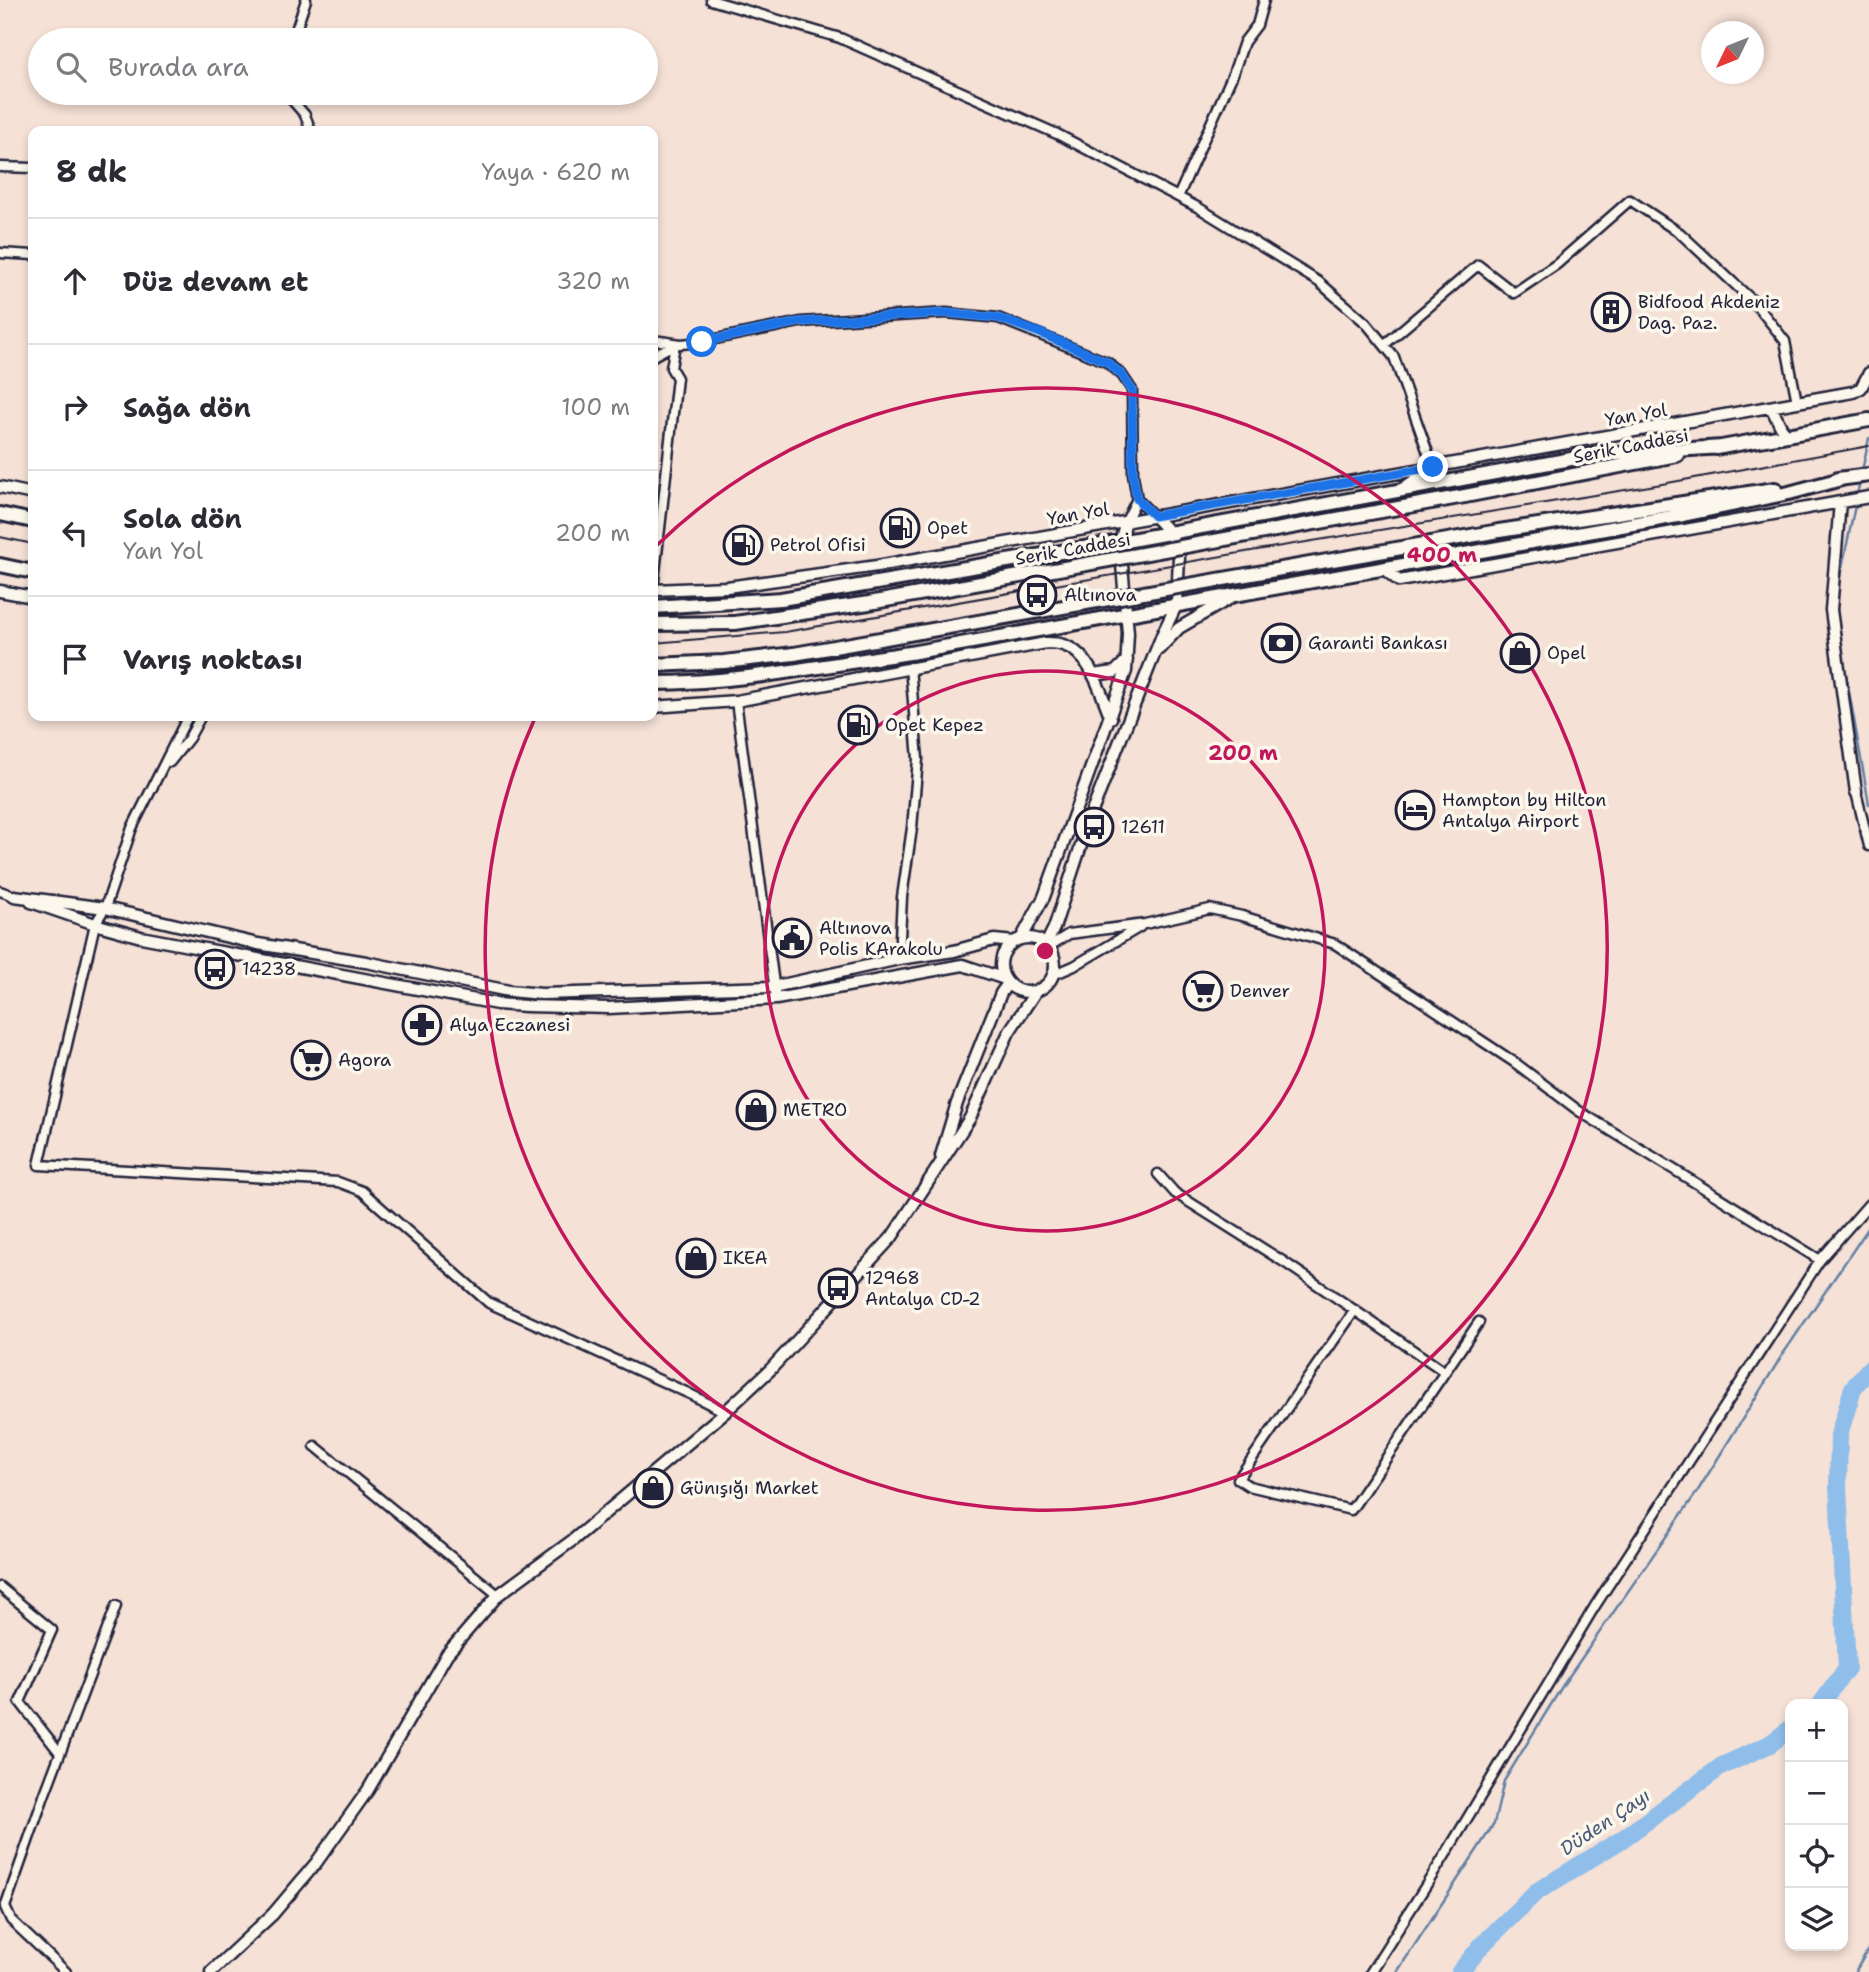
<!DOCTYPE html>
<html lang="tr">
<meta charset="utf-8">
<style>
:root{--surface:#fff;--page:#f2f2f3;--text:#2b2b33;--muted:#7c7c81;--line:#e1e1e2}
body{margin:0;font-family:"Shantell Sans",sans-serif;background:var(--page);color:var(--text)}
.controls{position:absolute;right:21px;bottom:21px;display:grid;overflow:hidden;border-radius:14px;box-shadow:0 4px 10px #0003}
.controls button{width:63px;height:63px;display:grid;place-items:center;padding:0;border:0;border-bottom:2px solid var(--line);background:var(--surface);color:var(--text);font:35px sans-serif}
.compass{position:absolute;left:1701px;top:21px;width:63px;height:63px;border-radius:50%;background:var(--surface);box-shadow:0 4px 10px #0003;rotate:227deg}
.stop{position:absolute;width:21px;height:21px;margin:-16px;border:5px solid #1a73e8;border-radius:50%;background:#fff}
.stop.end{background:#1a73e8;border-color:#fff;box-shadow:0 2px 7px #0008}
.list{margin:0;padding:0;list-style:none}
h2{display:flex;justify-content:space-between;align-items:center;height:91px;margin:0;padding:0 28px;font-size:30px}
h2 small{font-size:23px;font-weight:400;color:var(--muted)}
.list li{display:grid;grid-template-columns:46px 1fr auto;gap:21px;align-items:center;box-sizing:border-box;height:126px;padding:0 28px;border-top:2px solid var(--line)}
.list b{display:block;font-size:26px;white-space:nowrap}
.list p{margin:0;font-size:23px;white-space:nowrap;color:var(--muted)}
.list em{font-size:23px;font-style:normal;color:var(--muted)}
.icon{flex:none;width:38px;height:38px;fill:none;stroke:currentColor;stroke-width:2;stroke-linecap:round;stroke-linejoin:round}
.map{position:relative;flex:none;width:1869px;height:1972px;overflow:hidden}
.search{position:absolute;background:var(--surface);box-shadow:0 4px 10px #0003;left:28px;top:28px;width:630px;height:77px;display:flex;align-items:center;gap:18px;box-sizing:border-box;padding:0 24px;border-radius:38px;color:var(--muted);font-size:26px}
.panel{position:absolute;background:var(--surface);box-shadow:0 4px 10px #0003;left:28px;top:126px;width:630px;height:595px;border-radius:14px}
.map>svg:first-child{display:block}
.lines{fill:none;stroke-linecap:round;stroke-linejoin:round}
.stream{stroke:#6380a4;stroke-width:2.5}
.river{stroke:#8fbeea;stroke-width:18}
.minor-casing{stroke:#22223b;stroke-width:13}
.tertiary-casing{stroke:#22223b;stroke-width:15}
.trunk-casing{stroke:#22223b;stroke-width:18}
.minor{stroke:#fbf7ec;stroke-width:8}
.tertiary{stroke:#fbf7ec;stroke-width:10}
.trunk{stroke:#fbf7ec;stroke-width:12}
.tram{stroke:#22223b;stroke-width:2}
.trunk-bridge-casing{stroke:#22223b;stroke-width:18;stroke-linecap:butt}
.trunk-bridge{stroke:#fbf7ec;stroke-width:12}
.route{stroke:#1a73e8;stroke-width:9}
.ring{fill:none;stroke:#c2185b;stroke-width:3.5}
.labels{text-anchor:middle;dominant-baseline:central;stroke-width:7;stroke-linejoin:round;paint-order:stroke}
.poi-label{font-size:18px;fill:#22223b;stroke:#fbf7ec;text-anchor:start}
.street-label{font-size:18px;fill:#22223b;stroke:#fbf7ec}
.water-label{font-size:19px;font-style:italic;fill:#485978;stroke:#fbf7ec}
.centre{fill:#c2185b;stroke:#fbf7ec;stroke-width:3.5}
.ring-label{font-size:21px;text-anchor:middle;font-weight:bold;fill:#c2185b;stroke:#fbf7ec;stroke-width:7;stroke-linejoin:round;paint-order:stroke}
</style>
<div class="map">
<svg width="1869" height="1972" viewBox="0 0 1869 1972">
<rect width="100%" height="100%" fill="#f5e1d6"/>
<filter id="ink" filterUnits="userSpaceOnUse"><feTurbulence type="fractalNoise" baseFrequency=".0143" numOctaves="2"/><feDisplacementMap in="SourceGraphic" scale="14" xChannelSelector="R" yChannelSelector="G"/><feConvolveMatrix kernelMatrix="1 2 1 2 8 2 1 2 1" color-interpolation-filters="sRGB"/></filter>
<g filter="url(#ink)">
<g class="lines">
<path class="stream" d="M1862,471l7,-33
M1857,495l3,-14
M1837,591l19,-90
M1841,646l28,158
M1397,1972l97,-148 10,-43 59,-96 134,-193 84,-135 88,-130
M1855,1972l14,-24"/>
<path class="river" d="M1821,1704l26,-36 -9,-182 1,-51 14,-47 16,-19
M1460,1972l22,-27 54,-53 85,-52 101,-74 48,-22 20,-15"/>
<defs>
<path id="minor" d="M711,0l129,38 217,96 142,74 120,74 47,41 28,34 39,110
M294,36l12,-36
M286,93l19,22 6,16
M0,167l33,1
M1178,197l55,-123 11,-32 13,-17 7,-25
M0,253l33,2
M653,340l28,4 20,-2 99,-20 146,-9 52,5 109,44 15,13 10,15 1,85 4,24 17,17
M1384,345l94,-80 36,28 43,-29 73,-64 50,33 75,70 30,38 12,61
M653,356l22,-12
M1126,521l11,-22
M653,590l24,-212 -6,-10 4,-24
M736,701l40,298
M188,716l-56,112 -27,80 -10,16 -56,241 299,17 24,9 127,112 201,91 35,18
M170,762l19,-24 12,-22
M1856,792l13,54
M0,891l14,5
M1048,947l21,-13 76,-10 65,-15 32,7 93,28 179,118 65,49 241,149
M899,959l3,-62 10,-69 6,-69 -8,-92
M1053,975l21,-9 66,-39
M1158,1174l17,19 109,69 161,110
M1355,1310l-117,169 11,7 102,24 128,-188
M315,1446l183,149
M0,1587l52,43 -32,72 40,51
M66,1972l-55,-52 -6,-13 39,-111 72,-190
M1371,1972l73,-115 151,-251 225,-346 49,-56"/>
<path id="tertiary" d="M1771,407l11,22 6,6
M0,487l33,7
M1402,489l28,-19
M1840,502l-9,108 25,182
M1384,569l15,12 470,-84
M653,590l74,-3 150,-21 920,-164 56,-10 8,-4 8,-15
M0,591l33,6
M1159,649l20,-21 50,-29
M1093,675l22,-3 12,-12
M653,707l83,-6 310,-58c5,0 12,0 17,2 28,8 38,49 48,73
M14,896l91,12 153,36 108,18 143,29 33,3 231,-7 126,-28 55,-8 40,-11 20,2
M31,902l64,22 46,13 356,67 29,2 83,2 167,-9 187,-34 42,14
M1001 965a27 27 0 1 1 54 0a27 27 0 1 1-54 0Z
M1021,939l23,-42 82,-226 2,-38 -8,-91 6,-21
M1046,944l8,-16 39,-119 69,-174 15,-31 2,-48 -10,-24 -15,-16
M941,1156l16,-53 44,-110 7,-10
M211,1972l62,-58 43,-51 52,-73 79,-136 51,-59 75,-55 152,-128 45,-42 122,-133 78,-119 39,-86 27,-41"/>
<path id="trunk" d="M1716,448l153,-28
M1838,479l31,-4
M1465,496l212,-41
M0,514l33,7
M1499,531l276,-42
M0,565l33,7
M653,607l128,-8 339,-57 473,-87 130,-8
M653,624l82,-1
M653,665l71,-3 70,-8
M653,683c86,0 172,-18 257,-30l773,-138 106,-22 56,-15"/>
</defs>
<use href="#minor" class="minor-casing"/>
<use href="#tertiary" class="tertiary-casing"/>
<use href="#trunk" class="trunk-casing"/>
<use href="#minor" class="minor"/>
<use href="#tertiary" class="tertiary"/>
<use href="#trunk" class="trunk"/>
<path class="tram" d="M0,537l33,7
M653,643l132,-11 472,-82 405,-66 207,-38"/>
<defs>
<path id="trunk-bridge" d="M735,623l134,-20 596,-107
M794,654l705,-123"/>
</defs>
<use href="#trunk-bridge" class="trunk-bridge-casing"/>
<use href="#trunk-bridge" class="trunk-bridge"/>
</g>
</g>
<g class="lines" filter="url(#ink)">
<path class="route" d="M702,342l98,-20 146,-9 52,5 42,15 67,29 15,13 10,15 1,85 4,24 17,17 279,-49"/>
</g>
<g class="ring">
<circle cx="1045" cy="951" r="280"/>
<path d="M655 547A561 561 0 1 1 535 718"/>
</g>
<defs>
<symbol id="building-ring" viewBox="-11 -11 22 22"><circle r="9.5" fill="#fbf7ec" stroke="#22223b" stroke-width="1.5"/><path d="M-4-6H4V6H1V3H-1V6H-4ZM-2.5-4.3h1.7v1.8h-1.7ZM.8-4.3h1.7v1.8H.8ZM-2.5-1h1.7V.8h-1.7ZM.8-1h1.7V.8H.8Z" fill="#22223b"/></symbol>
<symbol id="fuel-ring" viewBox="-11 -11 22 22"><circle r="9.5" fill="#fbf7ec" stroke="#22223b" stroke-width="1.5"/><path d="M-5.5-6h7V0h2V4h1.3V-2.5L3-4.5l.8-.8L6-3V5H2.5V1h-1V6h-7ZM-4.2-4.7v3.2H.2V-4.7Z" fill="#22223b"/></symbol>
<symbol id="bus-ring" viewBox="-11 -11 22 22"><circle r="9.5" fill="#fbf7ec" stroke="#22223b" stroke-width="1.5"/><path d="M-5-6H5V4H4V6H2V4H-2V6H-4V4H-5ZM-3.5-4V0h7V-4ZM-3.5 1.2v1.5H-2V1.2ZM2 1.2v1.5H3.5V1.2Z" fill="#22223b"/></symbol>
<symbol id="bank-ring" viewBox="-11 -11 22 22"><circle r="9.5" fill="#fbf7ec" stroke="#22223b" stroke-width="1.5"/><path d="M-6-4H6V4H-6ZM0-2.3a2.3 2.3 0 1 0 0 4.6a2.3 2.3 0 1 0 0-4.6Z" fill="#22223b"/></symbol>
<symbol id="shop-ring" viewBox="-11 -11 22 22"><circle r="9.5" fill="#fbf7ec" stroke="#22223b" stroke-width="1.5"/><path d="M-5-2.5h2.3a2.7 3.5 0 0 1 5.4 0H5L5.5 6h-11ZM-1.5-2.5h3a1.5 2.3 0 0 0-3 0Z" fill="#22223b"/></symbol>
<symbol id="hotel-ring" viewBox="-11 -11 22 22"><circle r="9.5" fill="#fbf7ec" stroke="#22223b" stroke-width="1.5"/><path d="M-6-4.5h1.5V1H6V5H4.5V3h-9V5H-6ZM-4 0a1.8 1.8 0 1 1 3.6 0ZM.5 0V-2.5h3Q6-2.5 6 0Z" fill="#22223b"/></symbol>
<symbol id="civic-ring" viewBox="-11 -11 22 22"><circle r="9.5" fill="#fbf7ec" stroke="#22223b" stroke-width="1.5"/><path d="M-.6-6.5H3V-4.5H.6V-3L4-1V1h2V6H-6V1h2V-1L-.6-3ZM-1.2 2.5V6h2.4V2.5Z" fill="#22223b"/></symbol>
<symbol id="supermarket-ring" viewBox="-11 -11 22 22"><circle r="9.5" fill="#fbf7ec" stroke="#22223b" stroke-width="1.5"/><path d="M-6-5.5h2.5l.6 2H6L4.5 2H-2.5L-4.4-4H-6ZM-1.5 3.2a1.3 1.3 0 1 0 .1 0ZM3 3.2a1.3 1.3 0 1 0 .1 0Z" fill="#22223b"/></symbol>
<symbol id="pharmacy-ring" viewBox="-11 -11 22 22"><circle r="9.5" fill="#fbf7ec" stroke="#22223b" stroke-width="1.5"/><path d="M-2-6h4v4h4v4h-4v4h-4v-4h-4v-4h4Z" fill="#22223b"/></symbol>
</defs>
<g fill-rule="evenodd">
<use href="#building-ring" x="1589" y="290" width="44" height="44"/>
<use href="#fuel-ring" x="878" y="506" width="44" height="44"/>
<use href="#fuel-ring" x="721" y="523" width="44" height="44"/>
<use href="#bus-ring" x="1015" y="573" width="44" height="44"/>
<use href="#bank-ring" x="1259" y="621" width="44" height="44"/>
<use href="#shop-ring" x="1498" y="631" width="44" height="44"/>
<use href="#fuel-ring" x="836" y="703" width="44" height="44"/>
<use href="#hotel-ring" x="1393" y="788" width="44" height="44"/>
<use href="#bus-ring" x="1072" y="805" width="44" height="44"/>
<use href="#civic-ring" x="770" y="916" width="44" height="44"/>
<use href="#bus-ring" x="193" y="947" width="44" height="44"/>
<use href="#supermarket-ring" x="1181" y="969" width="44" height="44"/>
<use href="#pharmacy-ring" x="400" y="1003" width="44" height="44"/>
<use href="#supermarket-ring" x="289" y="1038" width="44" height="44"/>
<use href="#shop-ring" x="734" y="1088" width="44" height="44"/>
<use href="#shop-ring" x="674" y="1236" width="44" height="44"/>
<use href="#bus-ring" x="816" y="1266" width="44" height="44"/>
<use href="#shop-ring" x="631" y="1466" width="44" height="44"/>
</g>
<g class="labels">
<g class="poi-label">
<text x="1638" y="302">Bidfood Akdeniz<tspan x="1638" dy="21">Dag. Paz.</tspan></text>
<text x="927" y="528">Opet</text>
<text x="770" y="545">Petrol Ofisi</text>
<text x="1064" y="595">Altınova</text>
<text x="1308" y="643">Garanti Bankası</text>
<text x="1547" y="653">Opel</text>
<text x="885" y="725">Opet Kepez</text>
<text x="1442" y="800">Hampton by Hilton<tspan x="1442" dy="21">Antalya Airport</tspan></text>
<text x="1121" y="827">12611</text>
<text x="819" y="928">Altınova<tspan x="819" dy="21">Polis KArakolu</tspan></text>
<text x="242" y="969">14238</text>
<text x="1230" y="991">Denver</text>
<text x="449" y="1025">Alya Eczanesi</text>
<text x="338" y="1060">Agora</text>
<text x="783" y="1110">METRO</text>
<text x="723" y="1258">IKEA</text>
<text x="865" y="1278">12968<tspan x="865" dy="21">Antalya CD-2</tspan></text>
<text x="680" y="1488">Günışığı Market</text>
</g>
<g class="street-label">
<text transform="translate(1636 415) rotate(-10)">Yan Yol</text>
<text transform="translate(1631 446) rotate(-11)">Serik Caddesi</text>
<text transform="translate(1078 514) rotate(-10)">Yan Yol</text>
<text transform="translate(1073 549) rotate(-10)">Serik Caddesi</text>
</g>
<g class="water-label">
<text transform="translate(1605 1822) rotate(-34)">Düden Çayı</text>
</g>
</g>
<circle cx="1045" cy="951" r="10" class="centre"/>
<g class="ring-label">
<text x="1442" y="562">400 m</text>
<text x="1243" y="760">200 m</text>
</g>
</svg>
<div class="controls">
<button>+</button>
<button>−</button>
<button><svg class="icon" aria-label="locate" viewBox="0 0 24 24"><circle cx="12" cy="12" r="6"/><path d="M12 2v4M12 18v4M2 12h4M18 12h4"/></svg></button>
<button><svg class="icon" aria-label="layers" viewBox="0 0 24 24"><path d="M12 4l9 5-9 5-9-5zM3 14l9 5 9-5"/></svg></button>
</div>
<svg class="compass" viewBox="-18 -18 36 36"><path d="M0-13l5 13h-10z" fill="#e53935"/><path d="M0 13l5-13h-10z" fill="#7c7c81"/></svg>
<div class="stop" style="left:702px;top:342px"></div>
<div class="stop end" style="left:1433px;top:467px"></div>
<div class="search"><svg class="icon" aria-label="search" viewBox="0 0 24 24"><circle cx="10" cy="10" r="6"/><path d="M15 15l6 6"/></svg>Burada ara</div>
<section class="panel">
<h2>8 dk<small>Yaya · 620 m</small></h2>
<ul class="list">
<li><svg class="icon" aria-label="ahead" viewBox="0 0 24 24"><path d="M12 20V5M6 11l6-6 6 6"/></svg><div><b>Düz devam et</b></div><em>320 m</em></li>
<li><svg class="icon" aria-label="right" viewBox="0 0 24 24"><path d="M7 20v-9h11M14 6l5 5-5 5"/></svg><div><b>Sağa dön</b></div><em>100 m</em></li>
<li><svg class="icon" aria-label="left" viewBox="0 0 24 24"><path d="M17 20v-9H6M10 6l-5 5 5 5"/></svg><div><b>Sola dön</b><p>Yan Yol</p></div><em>200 m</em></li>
<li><svg class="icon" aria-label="arrive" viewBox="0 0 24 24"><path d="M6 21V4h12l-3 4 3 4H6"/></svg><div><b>Varış noktası</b></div></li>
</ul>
</section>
</div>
